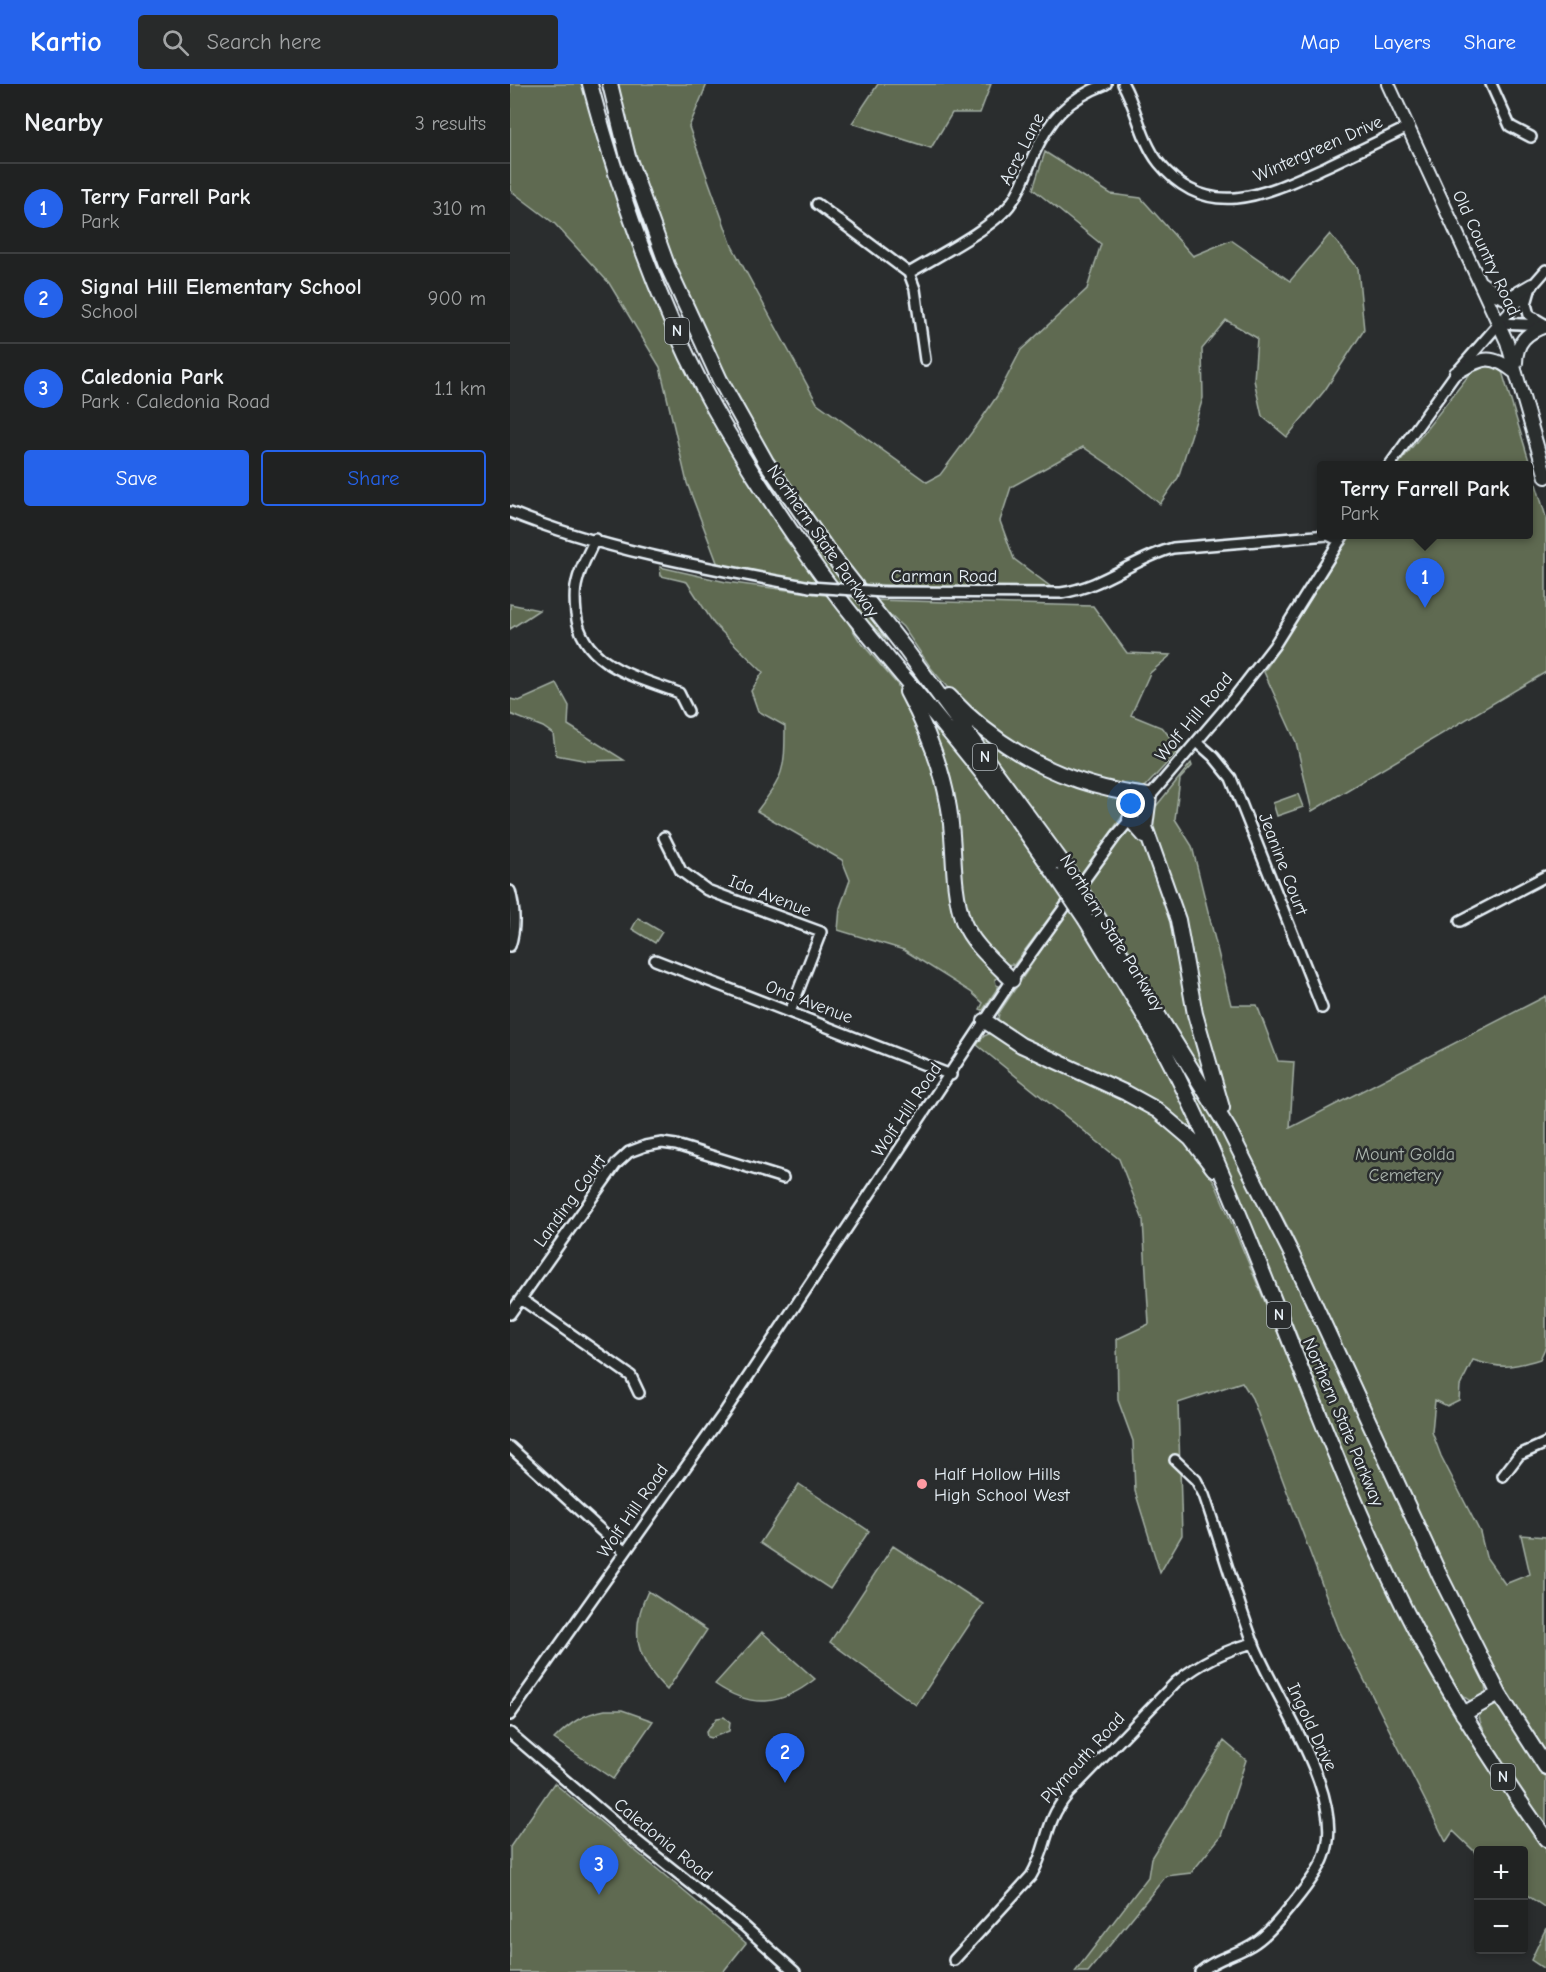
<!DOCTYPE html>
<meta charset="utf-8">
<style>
:root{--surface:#202222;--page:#282a2a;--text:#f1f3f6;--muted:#a2a4a5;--line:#3d3f40;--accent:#2563eb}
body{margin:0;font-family:"Comic Neue",sans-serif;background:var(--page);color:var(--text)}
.controls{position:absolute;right:18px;bottom:18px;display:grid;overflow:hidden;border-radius:6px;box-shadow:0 3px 9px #0003}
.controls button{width:54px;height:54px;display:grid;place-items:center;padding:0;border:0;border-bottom:2px solid var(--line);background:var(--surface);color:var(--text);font:30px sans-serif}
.you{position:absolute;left:621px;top:720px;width:21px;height:21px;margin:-15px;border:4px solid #fff;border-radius:50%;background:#1a73e8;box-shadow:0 0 0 9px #1a73e833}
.badge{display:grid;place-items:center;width:39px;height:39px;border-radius:50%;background:var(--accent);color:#fff;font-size:20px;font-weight:700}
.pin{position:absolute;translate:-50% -50px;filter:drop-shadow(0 2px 3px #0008)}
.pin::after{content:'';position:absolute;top:32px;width:21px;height:18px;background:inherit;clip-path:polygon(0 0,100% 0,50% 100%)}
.popup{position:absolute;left:807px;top:377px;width:216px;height:78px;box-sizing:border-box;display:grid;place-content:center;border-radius:6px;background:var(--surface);filter:drop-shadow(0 2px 4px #0005);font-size:20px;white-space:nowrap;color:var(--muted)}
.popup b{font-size:22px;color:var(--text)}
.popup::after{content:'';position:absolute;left:50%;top:100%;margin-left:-12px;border:12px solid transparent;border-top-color:var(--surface)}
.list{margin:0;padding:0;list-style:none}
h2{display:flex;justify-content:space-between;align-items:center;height:78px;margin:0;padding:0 24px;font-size:26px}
h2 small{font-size:20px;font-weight:400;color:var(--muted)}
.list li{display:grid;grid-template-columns:39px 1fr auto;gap:18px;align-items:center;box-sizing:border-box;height:90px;padding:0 24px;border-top:2px solid var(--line)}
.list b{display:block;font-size:22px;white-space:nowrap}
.list p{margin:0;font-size:20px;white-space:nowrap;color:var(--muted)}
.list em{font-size:20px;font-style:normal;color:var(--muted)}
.actions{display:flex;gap:12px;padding:18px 24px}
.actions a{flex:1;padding:14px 0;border:2px solid var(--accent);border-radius:6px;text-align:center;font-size:21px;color:var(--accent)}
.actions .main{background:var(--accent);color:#fff}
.icon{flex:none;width:33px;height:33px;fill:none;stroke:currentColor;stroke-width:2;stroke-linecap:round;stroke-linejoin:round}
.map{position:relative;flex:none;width:1036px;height:1888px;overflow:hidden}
header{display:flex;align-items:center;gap:36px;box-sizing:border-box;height:84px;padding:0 30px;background:var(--accent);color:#fff}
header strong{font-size:28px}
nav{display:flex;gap:33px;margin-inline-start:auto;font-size:21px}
.search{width:420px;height:54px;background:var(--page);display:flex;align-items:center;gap:15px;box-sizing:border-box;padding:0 21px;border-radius:6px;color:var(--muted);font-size:22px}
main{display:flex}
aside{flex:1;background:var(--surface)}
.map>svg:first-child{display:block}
.green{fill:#5e6a51;stroke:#a3aea4;stroke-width:1.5}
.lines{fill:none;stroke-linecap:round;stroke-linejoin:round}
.minor-casing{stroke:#e8f1f8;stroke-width:14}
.major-casing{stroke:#e8f1f8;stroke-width:16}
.highway-casing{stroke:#e8f1f8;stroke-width:18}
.minor{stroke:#2a2d2e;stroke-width:9}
.major{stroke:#2a2d2e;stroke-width:12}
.highway{stroke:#2a2d2e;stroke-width:14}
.minor-bridge-casing{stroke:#e8f1f8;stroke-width:14;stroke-linecap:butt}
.highway-bridge-casing{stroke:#e8f1f8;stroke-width:18;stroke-linecap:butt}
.minor-bridge{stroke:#2a2d2e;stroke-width:9}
.highway-bridge{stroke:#2a2d2e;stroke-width:14}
.poi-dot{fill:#ff9aa2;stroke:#2a2d2e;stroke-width:2}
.labels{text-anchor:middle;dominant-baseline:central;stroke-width:5;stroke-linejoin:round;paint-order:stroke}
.shield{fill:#2a2d2e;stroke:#afb6bb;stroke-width:1.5}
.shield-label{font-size:16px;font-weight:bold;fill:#e8f1f8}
.street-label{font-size:18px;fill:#e8f1f8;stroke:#2a2d2e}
.park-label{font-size:18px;fill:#aab4ad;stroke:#2a2d2e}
.poi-label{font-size:18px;fill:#e8f1f8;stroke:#2a2d2e;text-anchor:start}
</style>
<header>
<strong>Kartio</strong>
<div class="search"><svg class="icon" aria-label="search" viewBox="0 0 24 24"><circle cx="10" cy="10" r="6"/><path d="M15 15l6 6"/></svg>Search here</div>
<nav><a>Map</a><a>Layers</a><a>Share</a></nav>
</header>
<main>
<aside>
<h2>Nearby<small>3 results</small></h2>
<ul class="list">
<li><span class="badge">1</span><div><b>Terry Farrell Park</b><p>Park</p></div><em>310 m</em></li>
<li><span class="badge">2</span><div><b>Signal Hill Elementary School</b><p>School</p></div><em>900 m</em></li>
<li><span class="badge">3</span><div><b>Caledonia Park</b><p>Park · Caledonia Road</p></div><em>1.1 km</em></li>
</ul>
<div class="actions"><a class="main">Save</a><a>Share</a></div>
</aside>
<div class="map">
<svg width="1036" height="1888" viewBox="0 0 1036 1888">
<rect width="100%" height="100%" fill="#2a2d2e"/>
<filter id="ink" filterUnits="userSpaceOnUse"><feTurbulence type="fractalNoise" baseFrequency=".0167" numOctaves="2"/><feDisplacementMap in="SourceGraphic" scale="12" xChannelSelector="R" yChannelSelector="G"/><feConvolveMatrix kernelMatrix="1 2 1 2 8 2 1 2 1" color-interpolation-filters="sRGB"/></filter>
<g filter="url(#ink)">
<path class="green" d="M0,0h75l17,68 68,175 117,207 -3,4 37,43h-15l-88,-16 -31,-82 -27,-116 -51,-84 -54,-59 -45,-34z
M107,0h90l-18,43 43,119 85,157 110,79 13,-7 38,-51 19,-28 24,-46 66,-61 14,-45 -68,-55 12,-37 66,42 30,4 52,58 38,-16 59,41 40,-47 28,34 6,62 -39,60 -38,47 -25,-21 -8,-36 3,-42 -31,-18 -24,29 1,49 -25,80 -18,26 -37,-30 -40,-27 -72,40 -11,34 14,38 37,28 -27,2 -165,-5c-28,-41 -60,-81 -86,-123 -72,-117 -124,-244 -156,-377z
M368,0h113l-11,29h-28l-21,35 -79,-25z
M966,282l25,2 45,149v155l-234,139 -16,-69 -32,-70 87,-137 177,-1v-68l-130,-1z
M301,455l37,44 -14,-1 -25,-40z
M150,483l66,15 106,14 27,44 38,44 14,27 25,56 34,180 28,30 -3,2 1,6 3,1 -16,24 -3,-1 3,-6 -12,-11 -67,-42 -66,-20 2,-22 10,-28 -8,-20 -85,-49c27,-36 28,-40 28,-85l-27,-15 -7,-20 12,-19 -49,-48 -27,-42 -26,-6z
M335,513l14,1 28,43z
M364,516l219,6 34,47 44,2 -21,18 -19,42 32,13 16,22 -33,36 -7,3 -50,-10 -63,-25 -74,-61 -21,-25 -28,-41z
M0,520l29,6 -29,19z
M47,600l12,22 -1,19 56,35 -36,1 -32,-6 -3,-21 -10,-7 -33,-13v-15l9,2z
M414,629l89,109 -1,4 52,72 -51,68 -1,-2 -6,1 -31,-32 -11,-24z
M467,644l27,22 127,47 1,3 -5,5 2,2 -49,68 -106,-145z
M681,679l1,3 -12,13 -5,40 17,27 39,159h26l21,56 16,1 -4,66 256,-132v350l-6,13c-29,9 -39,10 -67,1l-13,26 -1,14 -12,6 -12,-6 -3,32 9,24 39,76 6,25 19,27 25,-10 -9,-39 25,2v221l-27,-40 -63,-124 -166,-363 -62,-118 -16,-49 -63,-249z
M788,710l5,13 -26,9 -4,-13z
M624,743c41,46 61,189 75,252l-2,2 -77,-125 1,-3 -47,-71 45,-53 2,1z
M560,823l75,120 62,124 -21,-22 -163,-86 -26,-20 2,-10z
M128,834l24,14 -7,11 -23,-14z
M636,923c18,27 36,53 52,80 111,191 189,400 287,597l1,10 -13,8c-17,-6 -22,-29 -36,-41l-51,-99 -93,-237 -100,-233z
M481,949l158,76 31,24 34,48 112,266 75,166 51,97 56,87 38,51v60l-22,-15v-43h-45l-1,10 -4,-9 -21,-20 -7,11 -107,-212 -87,-232 -10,-16 -64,21 4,132 -22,38 -25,-82 -2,-50 -15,-41 -1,-61 32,-15 -6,-104 -24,-61 -142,-114 7,-9z
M289,1400l70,47 -39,58 -70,-46z
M383,1462l90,58 -67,101 -86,-63z
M138,1507l59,39 -40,60c-31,-30 -38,-59 -19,-99z
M252,1548l53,47c-34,27 -64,30 -100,5z
M983,1620c11,5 12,19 22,24l31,49v54c-12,-19 -73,-104 -67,-121z
M95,1626h17l31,11 -40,58 -59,-40c16,-16 29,-25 51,-29z
M214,1633l6,5 -1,9 -18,7 -4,-1 -1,-5 11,-14z
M714,1657l22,19 -25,76 -30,37 -25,3 -78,96h-13l73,-95 3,-19z
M44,1699l192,160 -23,29h-213v-125z
M1036,1844v42l-15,-10z"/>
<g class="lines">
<defs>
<path id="minor" d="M613,0c14,25 18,56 36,79 49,61 109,30 166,4 27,-13 55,-26 83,-40
M981,0l19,42 21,11
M307,120l92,69 6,16 10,71
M399,189c28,-17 80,-43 100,-67 12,-15 17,-33 24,-50 17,-38 34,-57 73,-72
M1020,206l-4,14 3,11 17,10
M989,239l42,2
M879,382l67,-93 90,-103
M0,428c92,38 202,57 300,75
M85,455c-6,14 -15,28 -18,43 -3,10 -2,22 -1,32 6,52 62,63 103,79l9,18
M373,508l178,1c42,-6 72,-34 112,-45l155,-13 12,6
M687,658l17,15 17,21 91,230
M154,753l17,34 26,19 114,42 -31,80
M0,807c5,18 6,36 0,55
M950,837l86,-45
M145,876l296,115
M11,1215l110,77 8,17
M0,1230l106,-150 13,-12 16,-6 17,-3 14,2 107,33
M0,1363l115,105
M665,1376l21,20 8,15c17,49 31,99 49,147 22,57 95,156 71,215 -6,18 -52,75 -68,85 -18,13 -39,15 -56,30
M993,1392l16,-21 27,-12
M0,1631l216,-305 286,-430 104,-144 117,-137 41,-53 70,-112
M0,1649l117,100 117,93 51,46
M444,1876l77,-84c18,-30 12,-52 37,-82l108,-112c24,-19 48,-32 78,-39"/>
<path id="major" d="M878,0l119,258 39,135
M971,199l17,12 10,4 24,-14
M1006,279c0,-21 11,-31 30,-37
M946,289c27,-15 34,-21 60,0"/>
<path id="highway" d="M80,0c28,105 64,209 114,306 30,57 67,112 104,166 55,78 120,147 178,222 25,32 48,66 71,99
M100,0l18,73 39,108 53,115 46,82 60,86 80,102 158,215
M397,608c19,35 34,72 41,111 8,39 2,79 15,118 9,23 32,42 49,59
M439,612c54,58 121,91 200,100l-4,31 33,93 17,94 27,94
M620,735l15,17
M582,824l137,222 62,123 149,323 59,118 47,73
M576,836c34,56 70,111 98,170 86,179 143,371 235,547 38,70 81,137 127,202
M475,937l36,24 105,48 31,17 34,29 23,30
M953,1630l36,-20"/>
</defs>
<use href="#minor" class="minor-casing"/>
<use href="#major" class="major-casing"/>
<use href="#highway" class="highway-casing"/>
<use href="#minor" class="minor"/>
<use href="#major" class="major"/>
<use href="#highway" class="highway"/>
<defs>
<path id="minor-bridge" d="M300,503l73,5"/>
<path id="highway-bridge" d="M554,781l28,43
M547,793l29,43"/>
</defs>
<use href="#minor-bridge" class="minor-bridge-casing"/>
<use href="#highway-bridge" class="highway-bridge-casing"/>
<use href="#minor-bridge" class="minor-bridge"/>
<use href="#highway-bridge" class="highway-bridge"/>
</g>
</g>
<circle class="poi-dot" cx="412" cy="1400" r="6"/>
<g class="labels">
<g class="shield">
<rect x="155" y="234" width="24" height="26" rx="4.5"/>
<rect x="463" y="660" width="24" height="26" rx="4.5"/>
<rect x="757" y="1218" width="24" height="26" rx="4.5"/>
<rect x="981" y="1680" width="24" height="26" rx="4.5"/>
</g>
<g class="shield-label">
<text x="167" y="247">N</text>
<text x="475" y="673">N</text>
<text x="769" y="1231">N</text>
<text x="993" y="1693">N</text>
</g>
<g class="street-label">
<text transform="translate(512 65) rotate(-63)">Acre Lane</text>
<text transform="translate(808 65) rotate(-24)">Wintergreen Drive</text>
<text transform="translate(976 169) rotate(65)">Old Country Road</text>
<text transform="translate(313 457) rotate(55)">Northern State Parkway</text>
<text x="434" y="492">Carman Road</text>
<text transform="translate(684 633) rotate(-50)">Wolf Hill Road</text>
<text transform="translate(773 780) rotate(69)">Jeanine Court</text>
<text transform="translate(260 812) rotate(21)">Ida Avenue</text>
<text transform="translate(602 849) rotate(58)">Northern State Parkway</text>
<text transform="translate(299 918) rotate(21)">Ona Avenue</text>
<text transform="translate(397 1026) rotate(-56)">Wolf Hill Road</text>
<text transform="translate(60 1117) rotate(-54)">Landing Court</text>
<text transform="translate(833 1338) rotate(67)">Northern State Parkway</text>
<text transform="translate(123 1427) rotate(-55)">Wolf Hill Road</text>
<text transform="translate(802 1643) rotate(65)">Ingold Drive</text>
<text transform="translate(573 1674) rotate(-48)">Plymouth Road</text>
<text transform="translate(153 1756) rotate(39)">Caledonia Road</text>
</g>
<g class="park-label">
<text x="895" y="1070">Mount Golda<tspan x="895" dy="21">Cemetery</tspan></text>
</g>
<g class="poi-label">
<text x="424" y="1390">Half Hollow Hills<tspan x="424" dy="21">High School West</tspan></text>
</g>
</g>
</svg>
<div class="controls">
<button>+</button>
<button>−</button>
</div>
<div class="you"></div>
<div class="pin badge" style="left:915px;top:524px">1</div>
<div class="popup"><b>Terry Farrell Park</b>Park</div>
<div class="pin badge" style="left:275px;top:1699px">2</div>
<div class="pin badge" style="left:89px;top:1811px">3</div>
</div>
</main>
